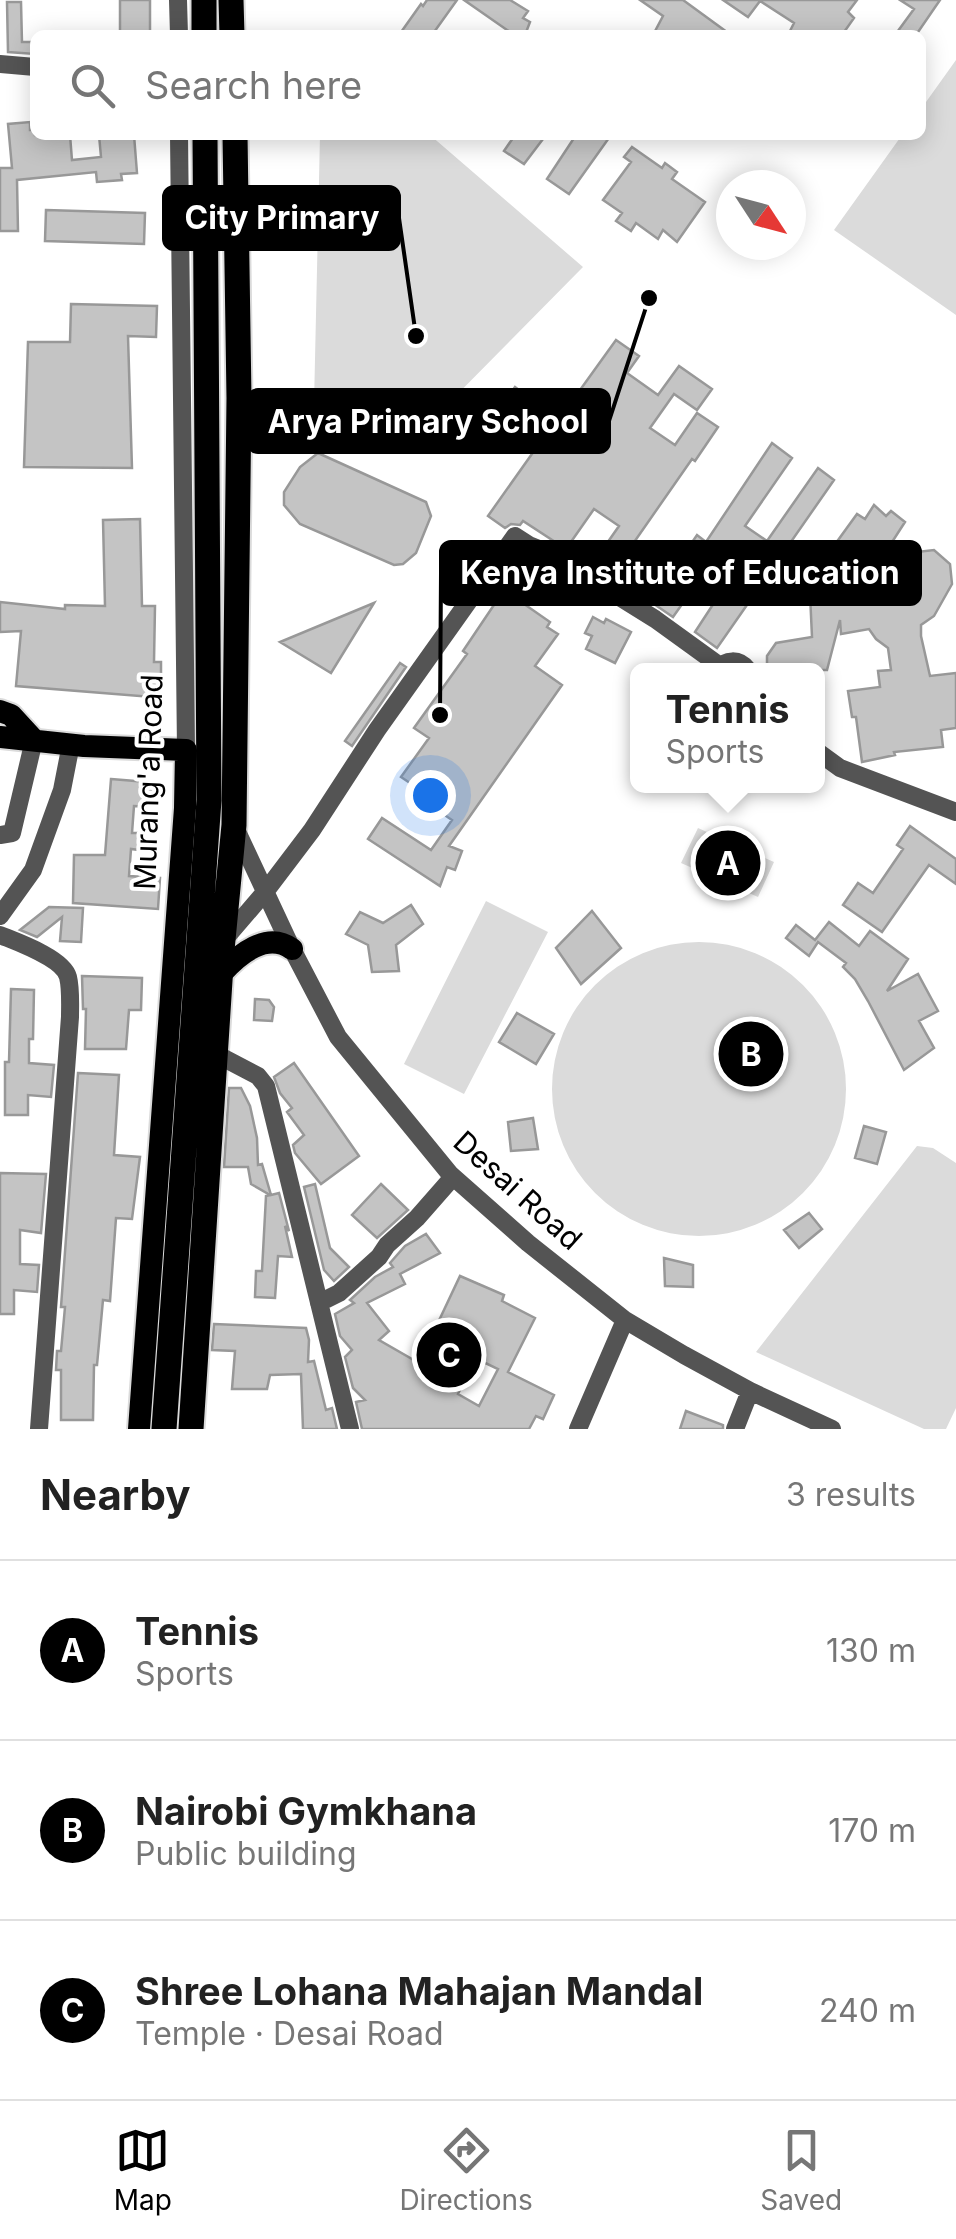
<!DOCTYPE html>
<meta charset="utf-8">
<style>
:root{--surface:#fff;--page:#f6f6f6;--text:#222;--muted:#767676;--line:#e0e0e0;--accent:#000}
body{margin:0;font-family:Inter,sans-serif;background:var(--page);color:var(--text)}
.compass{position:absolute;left:716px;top:170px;width:90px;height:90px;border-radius:50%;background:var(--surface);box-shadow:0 5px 25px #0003;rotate:126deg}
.you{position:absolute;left:430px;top:795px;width:35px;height:35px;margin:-25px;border:8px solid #fff;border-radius:50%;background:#1a73e8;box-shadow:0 0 0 15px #1a73e833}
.badge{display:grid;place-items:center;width:65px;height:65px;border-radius:50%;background:var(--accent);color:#fff;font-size:32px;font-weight:700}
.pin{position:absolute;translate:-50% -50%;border:5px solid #fff;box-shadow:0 2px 10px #0006}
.popup{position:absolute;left:630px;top:663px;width:195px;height:130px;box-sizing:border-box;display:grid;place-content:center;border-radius:15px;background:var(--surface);filter:drop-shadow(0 2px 8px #0005);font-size:32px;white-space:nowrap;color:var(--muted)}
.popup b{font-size:38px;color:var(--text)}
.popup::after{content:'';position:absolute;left:50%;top:100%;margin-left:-20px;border:20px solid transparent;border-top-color:var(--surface)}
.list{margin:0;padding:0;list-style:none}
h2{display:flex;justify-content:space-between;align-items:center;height:130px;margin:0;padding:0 40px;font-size:42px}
h2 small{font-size:32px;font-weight:400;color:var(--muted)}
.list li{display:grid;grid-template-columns:65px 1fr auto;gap:30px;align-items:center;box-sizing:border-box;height:180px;padding:0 40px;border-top:2px solid var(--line)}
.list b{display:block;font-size:38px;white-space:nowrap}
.list p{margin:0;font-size:32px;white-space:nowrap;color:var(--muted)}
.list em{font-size:32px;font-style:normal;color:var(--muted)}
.icon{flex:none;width:55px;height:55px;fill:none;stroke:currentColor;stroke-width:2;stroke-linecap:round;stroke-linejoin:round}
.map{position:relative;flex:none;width:956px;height:1429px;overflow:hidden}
.search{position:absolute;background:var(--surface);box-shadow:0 5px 25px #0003;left:30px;right:30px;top:30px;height:110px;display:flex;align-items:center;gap:25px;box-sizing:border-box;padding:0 35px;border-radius:15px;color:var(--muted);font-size:38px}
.sheet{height:670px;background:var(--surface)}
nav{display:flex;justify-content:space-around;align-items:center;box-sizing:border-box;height:140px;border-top:2px solid var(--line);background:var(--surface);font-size:28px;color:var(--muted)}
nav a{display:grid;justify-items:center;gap:5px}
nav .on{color:var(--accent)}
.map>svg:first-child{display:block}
.green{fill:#dbdbdb}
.building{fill:#c4c4c4;stroke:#989898;stroke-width:2.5;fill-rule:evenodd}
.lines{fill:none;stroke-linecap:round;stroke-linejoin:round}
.major-casing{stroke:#dbdbdb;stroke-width:26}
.highway-casing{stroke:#dbdbdb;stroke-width:29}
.minor{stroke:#545454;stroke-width:18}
.major{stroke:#000;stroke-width:22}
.highway{stroke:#000;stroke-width:25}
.labels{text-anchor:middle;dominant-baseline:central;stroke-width:8;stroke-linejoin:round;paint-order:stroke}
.street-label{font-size:30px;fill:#000;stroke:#fff}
.leader{fill:none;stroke:#000;stroke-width:4}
.callout-dot{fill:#000;stroke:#fff;stroke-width:4}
.callout{fill:#000;stroke:#000;stroke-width:4}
.callout-label{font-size:32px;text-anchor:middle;font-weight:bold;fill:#fff}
</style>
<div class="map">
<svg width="956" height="1429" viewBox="0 0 956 1429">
<rect width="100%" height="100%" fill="#fff"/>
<path class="green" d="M956,60v255l-122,-85 68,-95h19v-26z
M320,135h110l153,132 -157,159 -112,-22z
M698,828l76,34 -16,35 -77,-34z
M486,901l62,31 -84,162 -60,-30z
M552 1089a147 147 0 1 1 294 0a147 147 0 1 1-294 0Z
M917,1146l16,2 23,15v245l-10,21h-22l-168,-77z"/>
<path class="building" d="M120,0h30v35h-30z
M427,0h30l-25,35h-33l22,-31 2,2z
M464,0h46l18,11 -5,7 7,4 -5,13h-9l-9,-5z
M640,0h43l48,35h-78l10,-19z
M723,0h134l-9,12 6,6 -12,17h-54l6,-12 -34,-22 -12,16z
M900,0h40l-24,35h-21l19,-26z
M7,2h14l1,40h13v12l-27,-2z
M30,122v8h5v5h35l2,25 29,-3 -2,-22h35l3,38 -16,1 1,6 -25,2 -1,-10 -79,8 1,51h-18v-63h12l-4,-44z
M515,135h31l-22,29 -20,-13z
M576,135h35l-42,59 -22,-15z
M632,147l30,21 3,-5 12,9 -5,7 33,23 -28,40 -14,-12 -5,9 -22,-16 -5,8 -15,-10 6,-8 -19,-13 28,-38 -7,-5z
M46,210l99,3 -1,31 -99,-3z
M71,304l86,2 -1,31 -28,-1 4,132 -108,-1 4,-125h42z
M616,340l23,16 -12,17 31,22 21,-29 33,23 -15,21 -23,-16 -24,34 25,17 22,-32 21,14 -23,34 -3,-2 -78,112 -18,-12 23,-33 -25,-17 -28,40 -43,-28 -3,4 -9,-1 -6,4 -17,-12 51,-72 -43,-31 19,-26 12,9 -2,4 32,22z
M772,443l20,15 -47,68 22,15 51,-73 16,12 -117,168 -22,-16 34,-52 -20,-14 -36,51 -22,-15 46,-67 9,7z
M318,453l108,49 5,14 -15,37 -13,11 -9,1 -94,-41 -16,-19v-13l16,-25z
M874,505l12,11 5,-5 14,11 -22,34 51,-6 16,14 2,20 -18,32 -13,9v11l9,40 26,-3v55l-15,2 2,17 -49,5 1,3 -33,7 -6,-45h-4l-4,-26 32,-4 -2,-16 13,-1 -3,-22 -12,-9 -7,-10 -28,5 -1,-14 -13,50h-60v-14l9,-13 36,-6 -2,-43 63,-8 -45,-32 29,-40 8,5z
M140,519l2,87h13l-1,56h7v25l-9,10 -136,-11 5,-55 -21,1v-30l65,7v-4l40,1 -2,-86z
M537,566l27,17 -7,10 -27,-16z
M502,593l11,7 1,-3 36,25 -3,5 11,7 -23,32 27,19 -113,161 13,5 -7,19 -8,-3 -7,19 -72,-47 14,-21 49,32 21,-30 -12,-8 4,-6 -43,-29 28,-39 -15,-10 53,-74 -4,-3z
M374,603l-43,70 -51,-31z
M593,617l11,6 2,-4 25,13 -16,31 -29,-14 6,-13 -7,-3z
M400,663l6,4 -54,79 -7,-5z
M111,779l48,4 -2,24 -23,-1 -2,27h8l-1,17 -8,-1 -2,27 31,2 -2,31 -85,-6 1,-48h31z
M910,826l46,33v25l-27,-19 -47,67 -39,-27 15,-22 15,10 30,-44 -6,-4z
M411,905l12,19 -27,21 3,26 -27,1 -4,-27 -22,-11 14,-22 23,11z
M49,907l34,1 -2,34 -21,-1 2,-24 -25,20 -17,-7z
M592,911l29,37 -40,36 -25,-36z
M829,922l30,24 11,-15 38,28 -21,32 31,-17 20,37 -19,10 15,27 -30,22 -36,-69 -13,-22 -12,-12 3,-4 -28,-21 -9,14 -23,-18 10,-13 19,15z
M82,976l60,2 -1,32h-12l-3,39h-41l1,-40h-3z
M11,989l23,1 -1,49h-4v24l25,2 -3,32 -23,-2v20h-23v-53h4z
M255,999l14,1 5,7 -2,14 -18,-1z
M517,1013l37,21 -18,30 -37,-22z
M294,1063l65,93 -38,28 -26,-31 -2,-8 11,-10 -17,-23 5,-4 -12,-15 -6,-16z
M78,1073l41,2 -5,80 26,2 -8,62 -16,-1 -6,83 -7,-1 -6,65h-3l-1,55h-32v-50h-5l1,-19h4l4,-44h-4z
M229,1088h12l9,18 7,32 1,27 4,-1 9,31 8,-2 10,38 -4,-5 7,31 -14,-1 -3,42 -20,-1 1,-26h6l4,-75 4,-1 -19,-11 -3,-17h-24z
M533,1118l5,31 -27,2 -3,-29z
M864,1126l22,6 -9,32 -22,-6z
M0,1173l46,1 -5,59 -21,-3v34l19,1 -2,27 -23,-2v24h-14z
M315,1184l15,64 19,19 -15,14 -10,-11 -20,-83z
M381,1184l27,26 -31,28 -25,-23z
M809,1213l13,16 -23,19 -15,-18z
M426,1234l14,19 -40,21 5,10 -38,19 22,28 -10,9 40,23 41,-87 44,19 -2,6 33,17 -27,54 46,23 -11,24 -7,-3 -7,13h-167l-6,-27 9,-2 -12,-12 -8,-31 7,-7 -12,-14 -5,-22 19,-11 -4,-3 25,-23 18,-10 -3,-4 15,-17zM475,1358l23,11 -19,37 -21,-12z
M664,1258l29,7v22l-28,-1z
M214,1324l92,4 3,12 -1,22 6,-1 12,49 6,-2 5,21h-34l-2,-55 -31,1 -3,14h-35l3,-38 -23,-1z
M686,1411l37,14v4h-43z"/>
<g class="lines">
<defs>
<path id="major" d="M0,711l11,4 23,25
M0,737l84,9 102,4 -1,58 -46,621
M222,973c17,-19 45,-42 70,-24"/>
<path id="highway" d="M204,0v35
M231,0l1,35
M164,1429l45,-629 -4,-665
M191,1429l31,-479 12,-125 5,-427 -4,-263"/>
</defs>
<use href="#major" class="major-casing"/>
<use href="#highway" class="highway-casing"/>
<path class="minor" d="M178,0l1,35
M0,64l35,3
M179,135l7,615
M716,670c10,-11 23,-12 32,0
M818,752l22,16 116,44
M234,825l58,124 46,88 112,137 78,69 97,77 59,35 66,36 82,38
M0,835l12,-2 22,-93
M0,916l33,-46 29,-80 9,-46
M0,935c17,7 63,23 68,42 3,12 2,28 2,40l-31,412
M223,941l42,-49 47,-62 65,-100 138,-194 14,9 20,8 106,66 65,47
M216,1054l42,22 8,10 84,343
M319,1303l20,-10 40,-36 8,-12 30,-27 36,-41
M578,1429l47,-109
M735,1429l15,-38"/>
<use href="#major" class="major"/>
<use href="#highway" class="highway"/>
</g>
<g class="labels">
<g class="street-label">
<text transform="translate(148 782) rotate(-88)">Murang'a Road</text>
<text transform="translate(518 1190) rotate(42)">Desai Road</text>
</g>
</g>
<path class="leader" d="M416 336L399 218M649 298L609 421M440 715L441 573"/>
<g class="callout-dot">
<circle cx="416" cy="336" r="10"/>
<circle cx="649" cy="298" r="10"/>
<circle cx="440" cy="715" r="10"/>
</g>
<g class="callout">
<rect x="164" y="187" width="235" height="62" rx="10"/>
<rect x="248" y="390" width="361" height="62" rx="10"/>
<rect x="441" y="542" width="479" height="62" rx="10"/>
</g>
<g class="callout-label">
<text x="282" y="229">City Primary</text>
<text x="428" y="433">Arya Primary School</text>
<text x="680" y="584">Kenya Institute of Education</text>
</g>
</svg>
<svg class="compass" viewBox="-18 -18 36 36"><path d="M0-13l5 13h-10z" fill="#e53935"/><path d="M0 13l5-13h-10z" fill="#767676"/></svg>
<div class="you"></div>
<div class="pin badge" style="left:728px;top:863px">A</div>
<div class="popup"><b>Tennis</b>Sports</div>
<div class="pin badge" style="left:751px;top:1054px">B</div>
<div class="pin badge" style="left:449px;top:1355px">C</div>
<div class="search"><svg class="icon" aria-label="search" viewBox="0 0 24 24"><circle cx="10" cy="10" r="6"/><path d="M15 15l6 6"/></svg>Search here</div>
</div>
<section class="sheet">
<h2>Nearby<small>3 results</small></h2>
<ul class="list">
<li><span class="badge">A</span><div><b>Tennis</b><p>Sports</p></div><em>130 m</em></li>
<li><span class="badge">B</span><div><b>Nairobi Gymkhana</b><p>Public building</p></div><em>170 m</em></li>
<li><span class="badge">C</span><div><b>Shree Lohana Mahajan Mandal</b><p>Temple · Desai Road</p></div><em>240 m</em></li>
</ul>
</section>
<nav>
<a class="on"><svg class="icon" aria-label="map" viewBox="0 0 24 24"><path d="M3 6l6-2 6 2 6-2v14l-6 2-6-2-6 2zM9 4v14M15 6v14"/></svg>Map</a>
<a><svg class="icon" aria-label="directions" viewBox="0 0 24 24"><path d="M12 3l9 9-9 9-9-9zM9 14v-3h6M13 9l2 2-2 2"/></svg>Directions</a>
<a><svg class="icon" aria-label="saved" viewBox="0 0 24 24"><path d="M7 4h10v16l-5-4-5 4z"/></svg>Saved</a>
</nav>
